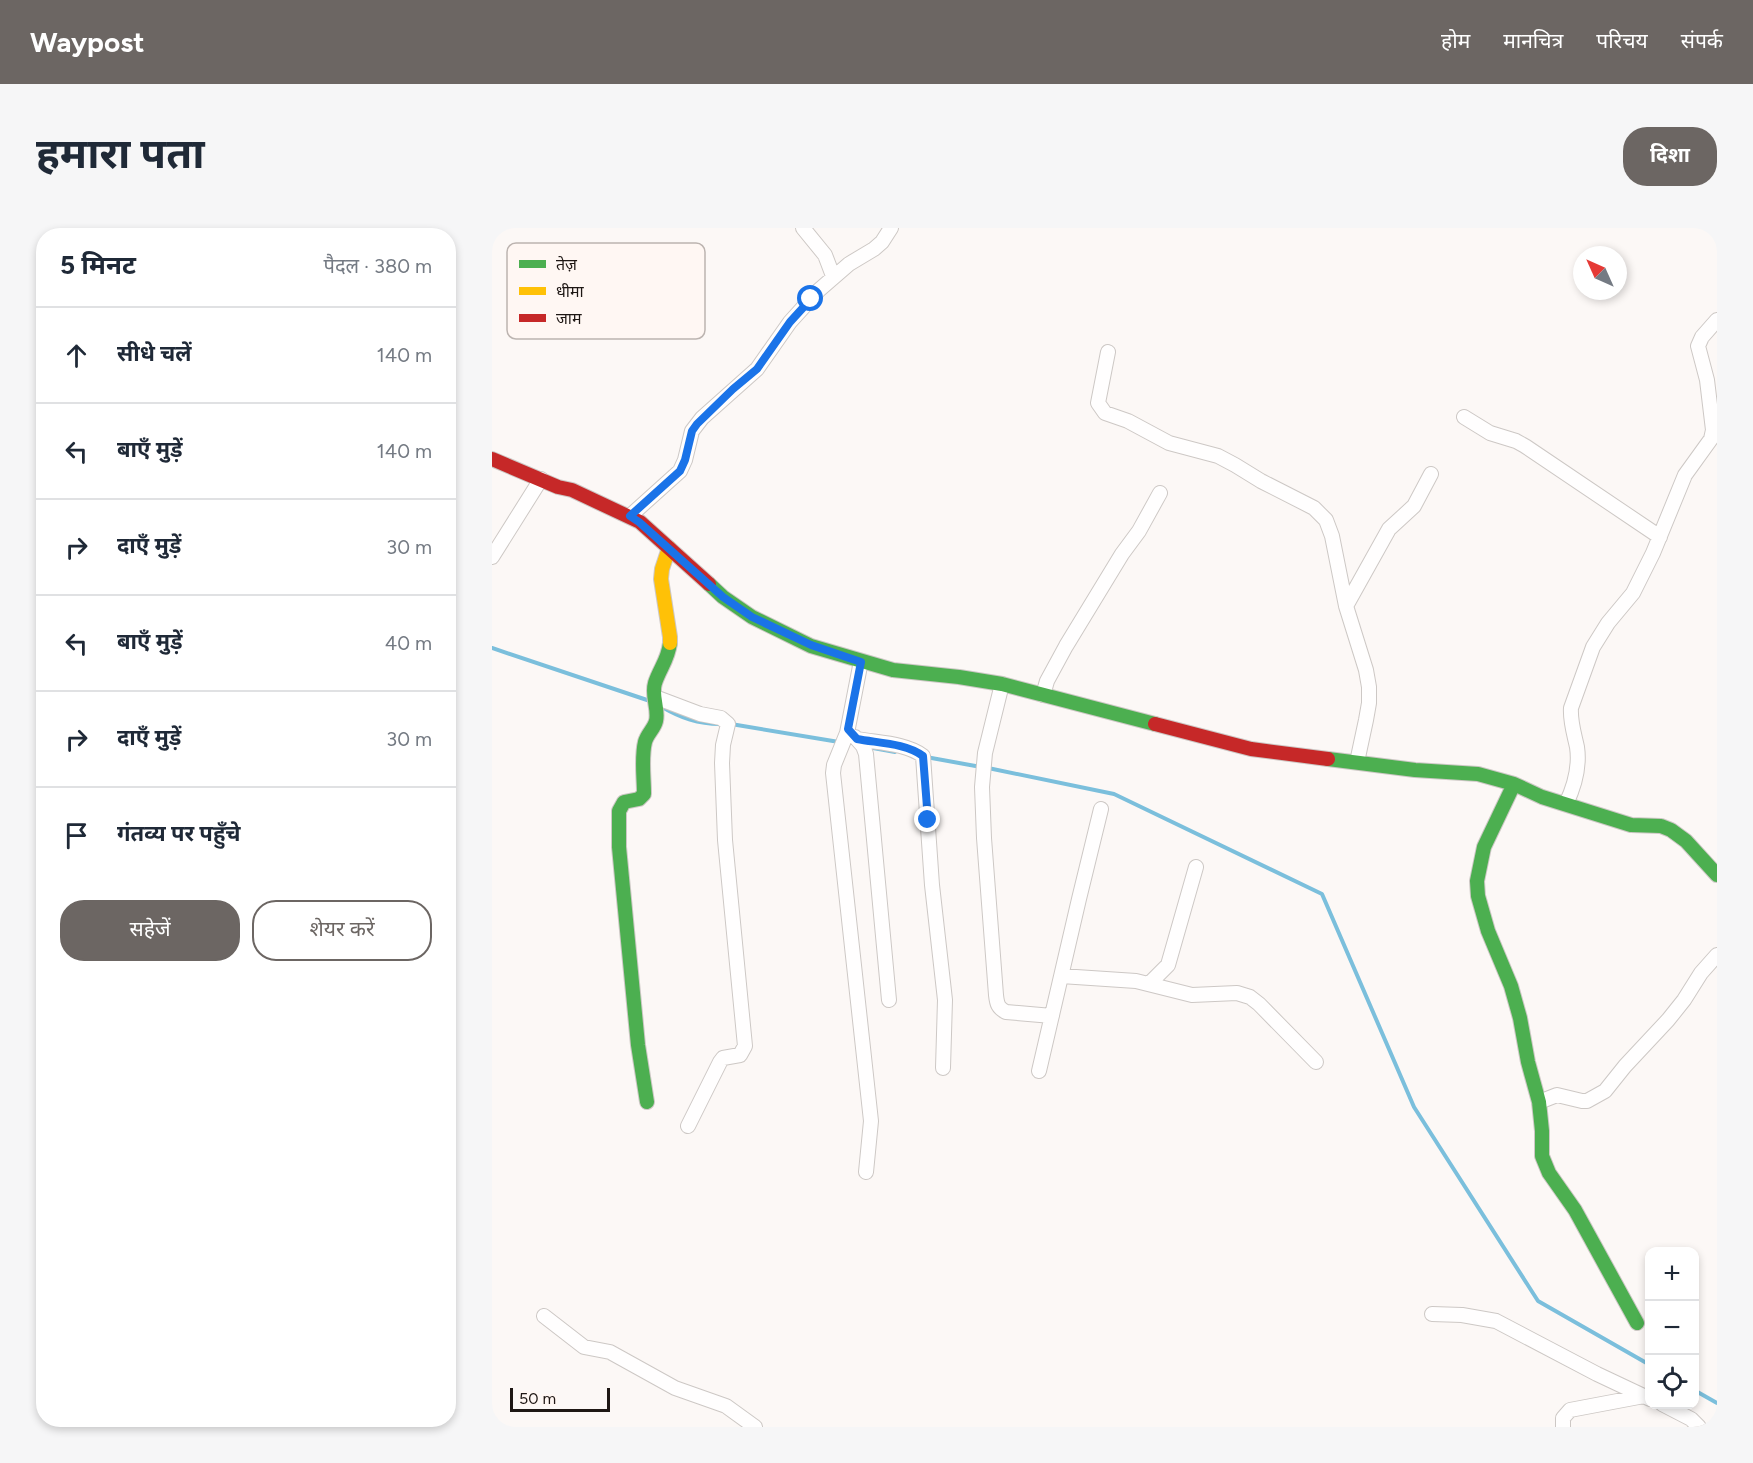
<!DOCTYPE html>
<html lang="hi">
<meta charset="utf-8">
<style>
:root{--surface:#fff;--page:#f6f6f7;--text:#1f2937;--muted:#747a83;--line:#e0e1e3;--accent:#6c6663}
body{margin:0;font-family:Figtree,"Noto Sans Devanagari",sans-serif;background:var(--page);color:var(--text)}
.controls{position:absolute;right:18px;bottom:18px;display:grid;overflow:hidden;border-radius:12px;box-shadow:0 3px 9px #0003}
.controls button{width:54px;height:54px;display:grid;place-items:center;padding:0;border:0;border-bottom:2px solid var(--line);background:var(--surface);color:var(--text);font:30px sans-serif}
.compass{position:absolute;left:1081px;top:18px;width:54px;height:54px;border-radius:50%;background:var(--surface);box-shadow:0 3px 9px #0003;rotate:315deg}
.scale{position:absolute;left:18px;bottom:15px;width:100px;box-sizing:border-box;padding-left:6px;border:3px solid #1e1714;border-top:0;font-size:16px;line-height:21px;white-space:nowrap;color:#1e1714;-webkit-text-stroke:4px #fff7f3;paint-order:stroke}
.stop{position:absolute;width:18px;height:18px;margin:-14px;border:4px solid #1a73e8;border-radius:50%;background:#fff}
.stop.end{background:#1a73e8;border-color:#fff;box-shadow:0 2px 6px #0008}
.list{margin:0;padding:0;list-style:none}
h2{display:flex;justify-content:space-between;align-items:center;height:78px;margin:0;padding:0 24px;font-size:26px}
h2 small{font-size:20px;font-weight:400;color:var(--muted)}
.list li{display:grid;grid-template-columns:39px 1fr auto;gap:18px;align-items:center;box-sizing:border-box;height:96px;padding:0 24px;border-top:2px solid var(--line)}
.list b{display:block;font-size:22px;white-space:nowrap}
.list em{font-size:20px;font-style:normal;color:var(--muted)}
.actions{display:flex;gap:12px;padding:18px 24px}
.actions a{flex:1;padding:14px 0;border:2px solid var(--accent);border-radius:24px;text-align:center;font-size:21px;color:var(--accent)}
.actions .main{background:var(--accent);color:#fff}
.icon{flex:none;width:33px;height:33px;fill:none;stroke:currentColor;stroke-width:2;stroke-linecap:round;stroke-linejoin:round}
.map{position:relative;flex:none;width:1225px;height:1199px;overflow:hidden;border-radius:24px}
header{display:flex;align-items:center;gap:36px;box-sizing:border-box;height:84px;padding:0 30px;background:var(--accent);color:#fff}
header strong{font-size:28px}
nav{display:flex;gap:33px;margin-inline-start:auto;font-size:21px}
.intro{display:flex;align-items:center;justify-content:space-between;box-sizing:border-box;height:144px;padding:0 36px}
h1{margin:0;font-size:42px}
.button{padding:15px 27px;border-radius:24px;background:var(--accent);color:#fff;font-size:21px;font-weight:700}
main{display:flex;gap:36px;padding:0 36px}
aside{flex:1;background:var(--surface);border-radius:24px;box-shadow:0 3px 9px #0003}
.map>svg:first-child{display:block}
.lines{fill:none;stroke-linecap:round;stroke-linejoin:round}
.stream{stroke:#7bbfdc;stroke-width:4}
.street-casing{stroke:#cdc8c5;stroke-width:16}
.fast-casing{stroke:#cdc8c5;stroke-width:16}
.slow-casing{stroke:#cdc8c5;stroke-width:16}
.jam-casing{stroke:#cdc8c5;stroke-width:16}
.street{stroke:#fffefe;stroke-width:14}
.fast{stroke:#4caf50;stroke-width:14}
.slow{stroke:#ffc107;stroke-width:14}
.jam{stroke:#c62828;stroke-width:14}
.route{stroke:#1a73e8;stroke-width:8}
.key{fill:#fff7f3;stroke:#bcb4b0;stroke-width:1.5}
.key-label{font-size:16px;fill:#1e1714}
</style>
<header>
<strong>Waypost</strong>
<nav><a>होम</a><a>मानचित्र</a><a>परिचय</a><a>संपर्क</a></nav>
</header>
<div class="intro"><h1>हमारा पता</h1><a class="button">दिशा</a></div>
<main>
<aside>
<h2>5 मिनट<small>पैदल · 380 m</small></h2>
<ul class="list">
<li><svg class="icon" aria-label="ahead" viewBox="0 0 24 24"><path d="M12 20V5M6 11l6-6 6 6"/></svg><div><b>सीधे चलें</b></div><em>140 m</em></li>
<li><svg class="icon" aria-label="left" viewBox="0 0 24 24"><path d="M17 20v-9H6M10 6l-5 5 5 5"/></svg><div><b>बाएँ मुड़ें</b></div><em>140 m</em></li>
<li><svg class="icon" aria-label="right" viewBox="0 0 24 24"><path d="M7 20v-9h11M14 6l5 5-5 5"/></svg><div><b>दाएँ मुड़ें</b></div><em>30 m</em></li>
<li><svg class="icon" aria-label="left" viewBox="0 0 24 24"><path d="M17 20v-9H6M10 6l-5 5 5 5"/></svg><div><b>बाएँ मुड़ें</b></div><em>40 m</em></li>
<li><svg class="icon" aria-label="right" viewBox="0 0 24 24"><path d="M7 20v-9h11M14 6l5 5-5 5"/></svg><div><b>दाएँ मुड़ें</b></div><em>30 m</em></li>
<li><svg class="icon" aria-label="arrive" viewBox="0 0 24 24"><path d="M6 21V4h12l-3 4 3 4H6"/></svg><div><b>गंतव्य पर पहुँचे</b></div></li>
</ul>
<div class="actions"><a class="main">सहेजें</a><a>शेयर करें</a></div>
</aside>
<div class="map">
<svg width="1225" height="1199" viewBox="0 0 1225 1199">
<rect width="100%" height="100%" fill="#fcf8f6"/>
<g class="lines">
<path class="stream" d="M0,420l158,53
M170,479c19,11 36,17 58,17
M239,496l108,18
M381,520l22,4
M434,529l55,10
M496,540l126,26 208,100 92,213 124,194 112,64
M1202,1162l23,13"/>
<defs>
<path id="street" d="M311,0l22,27 8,21
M616,124l-10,51 7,10 23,8 41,22 49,13 17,9 26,16 53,27 12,12 6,16 14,70 20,64 3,17v16l-3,17 -9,42
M972,189l26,16 26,8 9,5 135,91
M138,288l50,-45 5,-11 7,-29 10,-13 55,-49 33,-47 29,-32 30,-26 25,-15 8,-7 9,-14
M0,329l49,-78
M854,378l43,-77 25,-23 17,-32
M369,433l-14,72 -13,32 -1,8 38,348 -5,51
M510,456l-17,69 -3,34 2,51 12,157c1,9 2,13 10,17l46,4
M551,467l4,-14 19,-35 56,-92 17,-23 21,-38
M163,469l45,17 21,4 7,6 -5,21 -1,18 3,77 20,206 -5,9 -17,3 -3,4 -32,64
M363,509l8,9 3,8 23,246
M365,511c21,4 49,4 66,17l9,129 13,115 -2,68
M1074,576c9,-19 14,-37 11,-57 -3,-14 -7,-26 -6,-39l22,-61 15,-24 25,-30 20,-40 32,-78 26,-36 2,-9 -6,-50 -9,-34 4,-9 15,-17
M569,748l75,5 56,14 45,-2 13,4 9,7 57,58
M658,755l18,-18 28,-98
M547,843l40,-172 22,-90
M1047,874l18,-7 25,6h5l18,-10 20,-25 43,-46 16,-20 17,-27 16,-18
M940,1086l30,1 34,6 101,53 53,25
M52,1088l40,31 26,5 65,36 51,18 29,21
M1170,1176l29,15 8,8
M1071,1199v-9l7,-8 74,-14"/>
<path id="fast" d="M217,356l14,13 29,20 59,29 82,24 66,7 43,7 153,40
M836,531l87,11 63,4 36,10 28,13 89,28 30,1 10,4 15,11 31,34
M1022,556l-30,63 -7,34 1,15 10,35 23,55 9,32 8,44 11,40 3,29v25l7,17 26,37 62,113
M155,874l-9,-57 -19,-198v-36l5,-9 15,-3 5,-5c0,-17 -3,-36 1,-52 2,-8 9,-13 11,-21 3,-12 -5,-25 -1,-38 5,-15 13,-23 15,-40"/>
<path id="slow" d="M177,320l-7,21 -1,10 9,58v6"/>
<path id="jam" d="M0,231l66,28 14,3 68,32 69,62
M663,496l96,25 77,10"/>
</defs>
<use href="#street" class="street-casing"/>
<use href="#fast" class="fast-casing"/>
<use href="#slow" class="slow-casing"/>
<use href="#jam" class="jam-casing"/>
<use href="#street" class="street"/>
<use href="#fast" class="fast"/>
<use href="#slow" class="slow"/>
<use href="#jam" class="jam"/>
</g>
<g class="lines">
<path class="route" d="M319,71l-21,23 -33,47 -24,20 -36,35 -5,7 -7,29 -5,11 -50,45 9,6 84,75 29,20 59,28 50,17 -13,67 9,10c20,4 49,4 66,17l5,64"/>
</g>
<rect x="15" y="15" width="198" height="96" rx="9" class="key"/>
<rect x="27" y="32" width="27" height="8" fill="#4caf50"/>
<rect x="27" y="59" width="27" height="8" fill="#ffc107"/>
<rect x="27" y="86" width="27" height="8" fill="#c62828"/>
<g class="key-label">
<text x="64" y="42">तेज़</text>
<text x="64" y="69">धीमा</text>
<text x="64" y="96">जाम</text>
</g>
</svg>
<div class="controls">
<button>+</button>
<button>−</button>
<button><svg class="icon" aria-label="locate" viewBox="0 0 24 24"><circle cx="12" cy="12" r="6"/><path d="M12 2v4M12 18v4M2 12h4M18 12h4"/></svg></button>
</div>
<svg class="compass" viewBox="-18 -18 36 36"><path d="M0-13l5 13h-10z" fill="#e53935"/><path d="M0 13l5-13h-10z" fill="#747a83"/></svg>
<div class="scale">50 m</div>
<div class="stop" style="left:319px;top:71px"></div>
<div class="stop end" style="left:436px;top:592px"></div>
</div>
</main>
